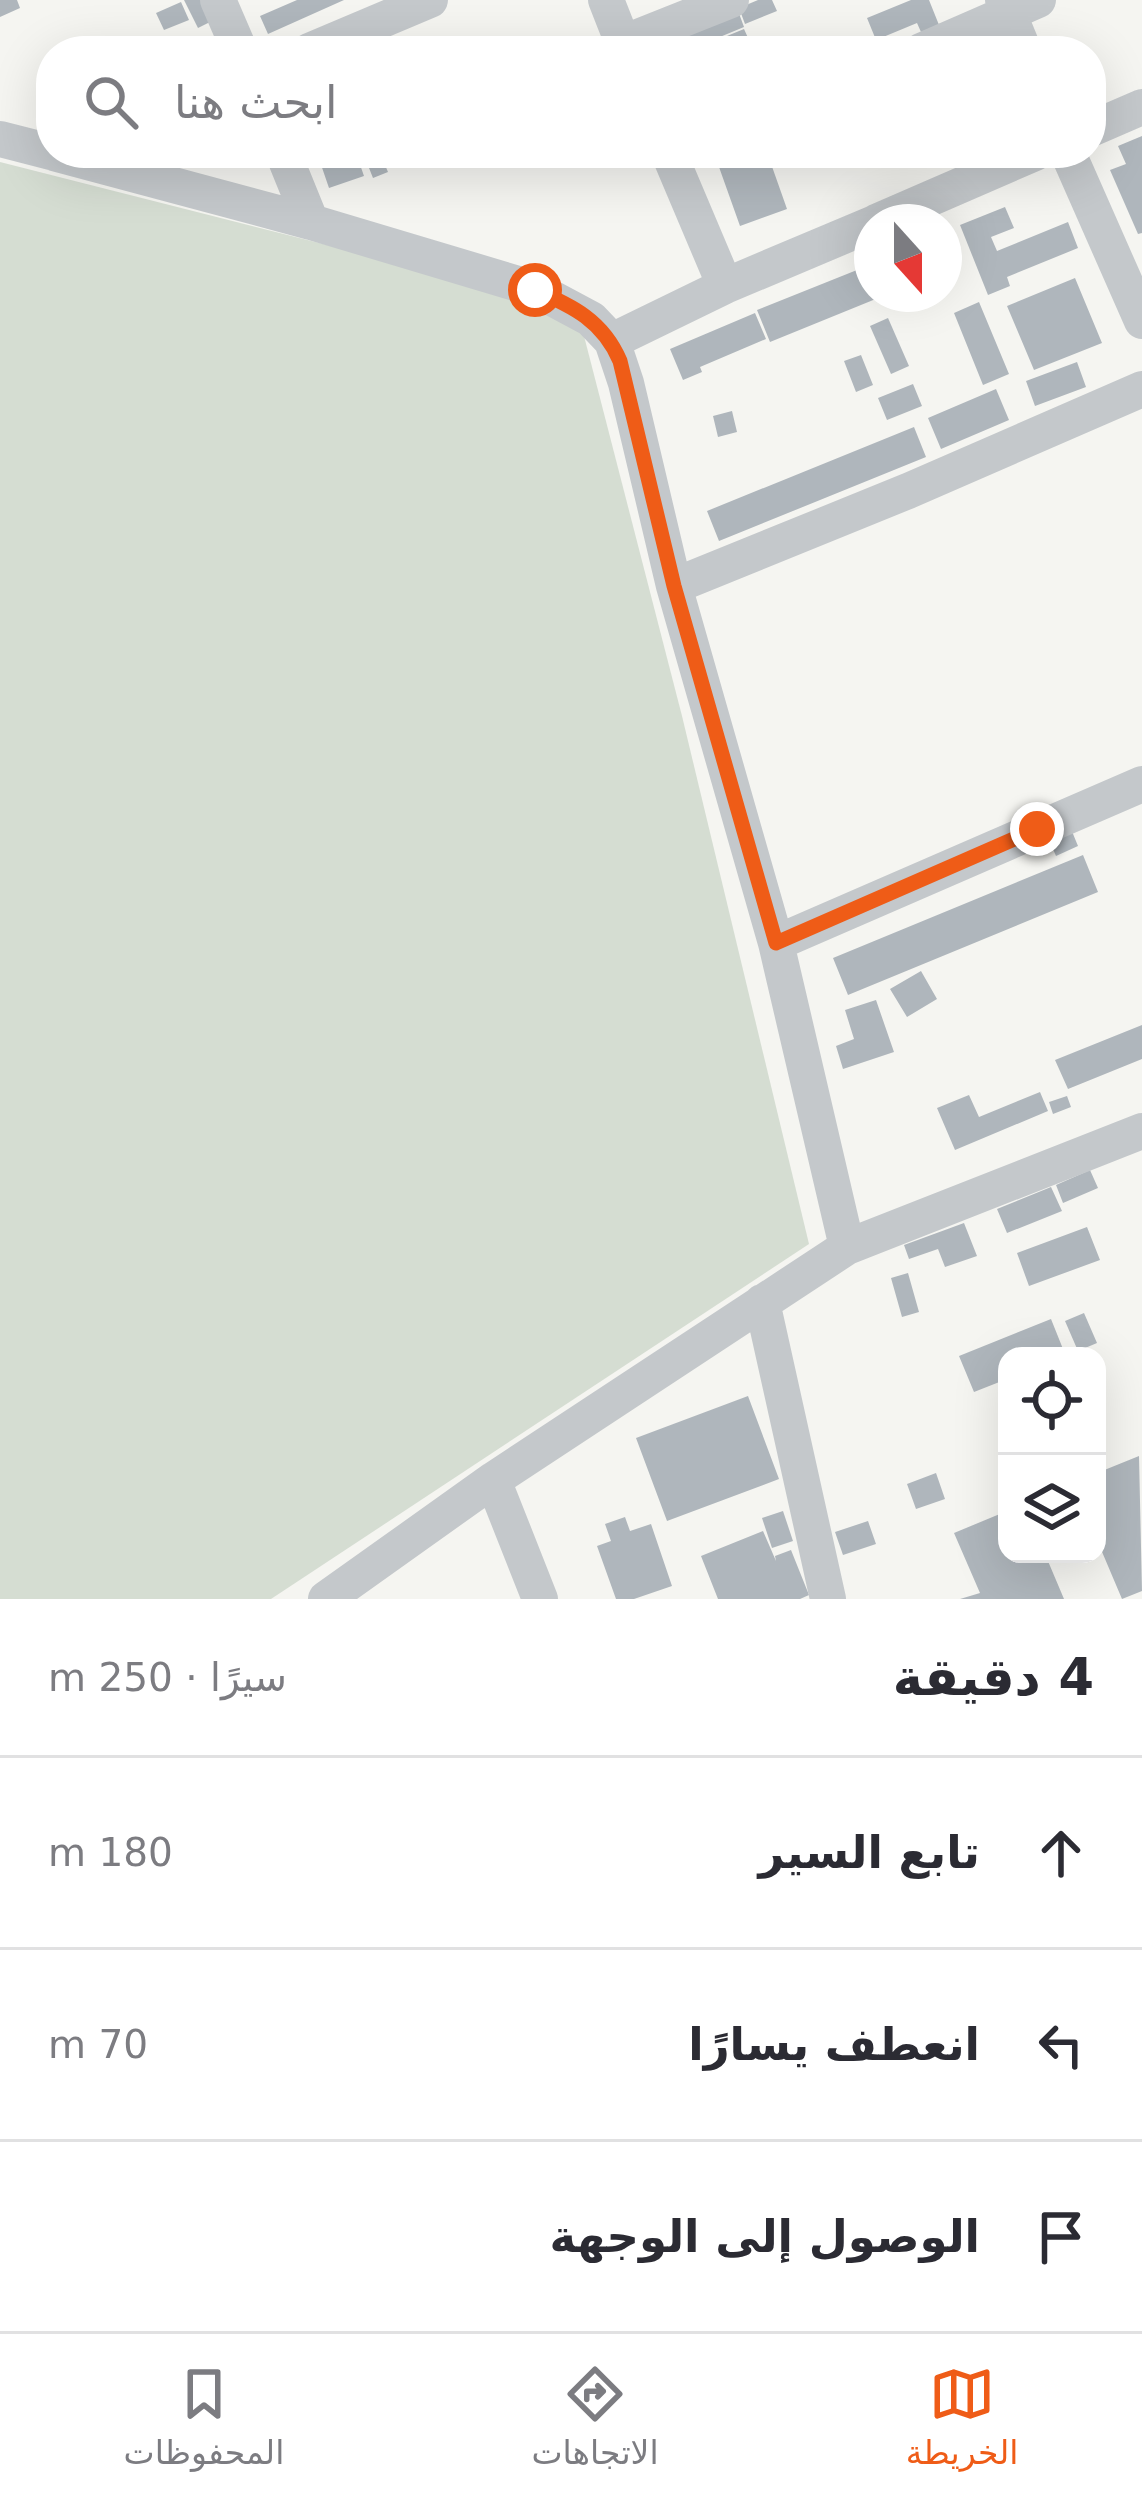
<!DOCTYPE html>
<html lang="ar">
<meta charset="utf-8">
<style>
:root{--surface:#fff;--page:#f7f7f7;--text:#2b2b33;--muted:#7c7c81;--line:#e1e1e2;--accent:#ef5c17}
body{margin:0;font-family:"DejaVu Sans","Noto Sans Arabic",sans-serif;background:var(--page);color:var(--text);direction:rtl}
.controls{position:absolute;right:36px;bottom:36px;display:grid;overflow:hidden;border-radius:24px;box-shadow:0 12px 48px #0002}
.controls button{width:108px;height:108px;display:grid;place-items:center;padding:0;border:0;border-bottom:3px solid var(--line);background:var(--surface);color:var(--text);font:60px sans-serif}
.compass{position:absolute;left:854px;top:204px;width:108px;height:108px;border-radius:50%;background:var(--surface);box-shadow:0 12px 48px #0002;rotate:159deg}
.stop{position:absolute;width:36px;height:36px;margin:-27px;border:9px solid #ef5c17;border-radius:50%;background:#fff}
.stop.end{background:#ef5c17;border-color:#fff;box-shadow:0 3px 12px #0008}
.list{margin:0;padding:0;list-style:none}
h2{display:flex;justify-content:space-between;align-items:center;height:156px;margin:0;padding:0 48px;font-size:51px}
h2 small{font-size:39px;font-weight:400;color:var(--muted)}
.list li{display:grid;grid-template-columns:78px 1fr auto;gap:36px;align-items:center;box-sizing:border-box;height:192px;padding:0 48px;border-top:3px solid var(--line)}
.list b{display:block;font-size:45px;white-space:nowrap}
.list em{font-size:39px;font-style:normal;color:var(--muted)}
.icon{flex:none;width:66px;height:66px;fill:none;stroke:currentColor;stroke-width:2;stroke-linecap:round;stroke-linejoin:round}
.map{position:relative;flex:none;width:1142px;height:1599px;overflow:hidden;direction:ltr}
.search{position:absolute;background:var(--surface);box-shadow:0 12px 48px #0002;left:36px;right:36px;top:36px;height:132px;display:flex;align-items:center;gap:30px;box-sizing:border-box;padding:0 42px;border-radius:48px;color:var(--muted);font-size:45px}
.sheet{height:732px;background:var(--surface)}
nav{display:flex;justify-content:space-around;align-items:center;box-sizing:border-box;height:168px;border-top:3px solid var(--line);background:var(--surface);font-size:33px;color:var(--muted)}
nav a{display:grid;justify-items:center;gap:6px}
nav .on{color:var(--accent)}
.map>svg:first-child{display:block}
.green{fill:#d5ddd2}
.building{fill:#afb6bc}
.lines{fill:none;stroke-linecap:round;stroke-linejoin:round}
.minor{stroke:#c4c8cb;stroke-width:36}
.route{stroke:#ef5c17;stroke-width:15}
</style>
<div class="map">
<svg width="1142" height="1599" viewBox="0 0 1142 1599">
<rect width="100%" height="100%" fill="#f5f5f1"/>
<path class="green" d="M0,162l501,127 52,21 31,26 98,380 127,528 -538,355h-271z"/>
<path class="building" d="M0,0h17l3,8 -20,9z
M184,0h22l10,19 -18,9z
M297,0h47l-76,34 -8,-18z
M758,0h14l5,11 -32,13 -6,-16z
M911,0h18l10,25 -18,7 -4,-9 -41,17 -9,-22z
M181,2l8,18 -25,10 -8,-17z
M737,8l7,19 -58,24h-17l-6,-13z
M744,29l5,11 -24,11h-17l-3,-6z
M1142,136v97l-4,1 -28,-64 16,-6 -8,-18z
M317,153h39l8,23 -35,12z
M363,153h37l-17,7 5,12 -15,6z
M714,153h46l3,7 6,-2 18,51 -47,17z
M1005,207l9,21 -23,9 6,14 71,-29 10,26 -71,29 3,9 -22,9 -28,-70z
M872,264v30h16l-118,48 -13,-32z
M1075,278l27,65 -68,27 -27,-64z
M979,302l30,72 -26,11 -29,-72z
M755,313l11,26 -66,28 2,5 -19,8 -13,-31z
M888,318l21,48 -18,8 -21,-48z
M861,355l12,30 -17,7 -12,-31z
M1077,362l9,25 -51,19 -9,-25z
M913,384l9,22 -35,14 -9,-22z
M996,389l13,31 -68,29 -13,-31z
M732,411l5,21 -19,5 -5,-21z
M914,427l12,30 -207,84 -12,-30z
M1071,829l7,17 -22,10 -7,-16z
M1083,855l15,37 -250,103 -15,-37z
M921,971l16,28 -30,18 -17,-28z
M876,1000l18,52 -51,17 -7,-23 18,-7 -9,-29z
M1142,1025v34l-74,30 -13,-29z
M1040,1092l8,19 -93,39 -18,-42 32,-13 10,22z
M1067,1096l4,11 -18,7 -4,-12z
M1090,1170l8,18 -35,15 -7,-18z
M1051,1187l11,24 -55,22 -10,-24z
M964,1223l13,33 -32,11 -7,-18 -29,10 -5,-14z
M1087,1227l13,33 -71,26 -12,-33z
M908,1273l11,39 -17,5 -11,-39z
M1084,1313l13,30 -19,8 -13,-30z
M1051,1319l14,35 -58,2v23l-33,13 -15,-36z
M748,1396l31,83 -112,42 -31,-83z
M1139,1456l3,135 -20,8 -25,-59v-67z
M936,1473l9,26 -29,10 -9,-25z
M783,1511l10,30 -21,7 -10,-30z
M1007,1511v43h38l19,45h-104l20,-6 -26,-60z
M625,1517l5,14 21,-7 21,62 -38,13h-18l-19,-53 14,-5 -6,-17z
M868,1521l8,23 -33,11 -8,-23z
M763,1531l13,30 -1,-5 16,-6 18,45 -9,4h-82l-17,-43z"/>
<g class="lines">
<path class="minor" d="M218,0l22,51
M606,0l20,51
M1003,0l21,51
M623,43l108,-43
M309,51l121,-51
M921,51l117,-51
M1091,129l51,-22
M0,139l51,13
M54,153l257,69 224,67 56,30 21,22 14,42 48,203 102,357 71,304 -354,233 -167,119
M283,153l28,69
M1068,153l74,168
M670,156l55,130
M876,222l159,-69
M612,341l113,-55 147,-62
M674,586l234,-95 234,-102
M776,943l366,-159
M847,1247l295,-116
M762,1302l66,297
M493,1480l47,119"/>
</g>
<g class="lines">
<path class="route" d="M535,290c38,16 68,31 85,71l54,225 102,357 261,-114"/>
</g>
</svg>
<div class="controls">
<button><svg class="icon" aria-label="locate" viewBox="0 0 24 24"><circle cx="12" cy="12" r="6"/><path d="M12 2v4M12 18v4M2 12h4M18 12h4"/></svg></button>
<button><svg class="icon" aria-label="layers" viewBox="0 0 24 24"><path d="M12 4l9 5-9 5-9-5zM3 14l9 5 9-5"/></svg></button>
</div>
<svg class="compass" viewBox="-18 -18 36 36"><path d="M0-13l5 13h-10z" fill="#e53935"/><path d="M0 13l5-13h-10z" fill="#7c7c81"/></svg>
<div class="stop" style="left:535px;top:290px"></div>
<div class="stop end" style="left:1037px;top:829px"></div>
<div class="search"><svg class="icon" aria-label="search" viewBox="0 0 24 24"><circle cx="10" cy="10" r="6"/><path d="M15 15l6 6"/></svg>ابحث هنا</div>
</div>
<section class="sheet">
<h2>4 دقيقة<small>سيرًا · 250 m</small></h2>
<ul class="list">
<li><svg class="icon" aria-label="ahead" viewBox="0 0 24 24"><path d="M12 20V5M6 11l6-6 6 6"/></svg><div><b>تابع السير</b></div><em>180 m</em></li>
<li><svg class="icon" aria-label="left" viewBox="0 0 24 24"><path d="M17 20v-9H6M10 6l-5 5 5 5"/></svg><div><b>انعطف يسارًا</b></div><em>70 m</em></li>
<li><svg class="icon" aria-label="arrive" viewBox="0 0 24 24"><path d="M6 21V4h12l-3 4 3 4H6"/></svg><div><b>الوصول إلى الوجهة</b></div></li>
</ul>
</section>
<nav>
<a class="on"><svg class="icon" aria-label="map" viewBox="0 0 24 24"><path d="M3 6l6-2 6 2 6-2v14l-6 2-6-2-6 2zM9 4v14M15 6v14"/></svg>الخريطة</a>
<a><svg class="icon" aria-label="directions" viewBox="0 0 24 24"><path d="M12 3l9 9-9 9-9-9zM9 14v-3h6M13 9l2 2-2 2"/></svg>الاتجاهات</a>
<a><svg class="icon" aria-label="saved" viewBox="0 0 24 24"><path d="M7 4h10v16l-5-4-5 4z"/></svg>المحفوظات</a>
</nav>
